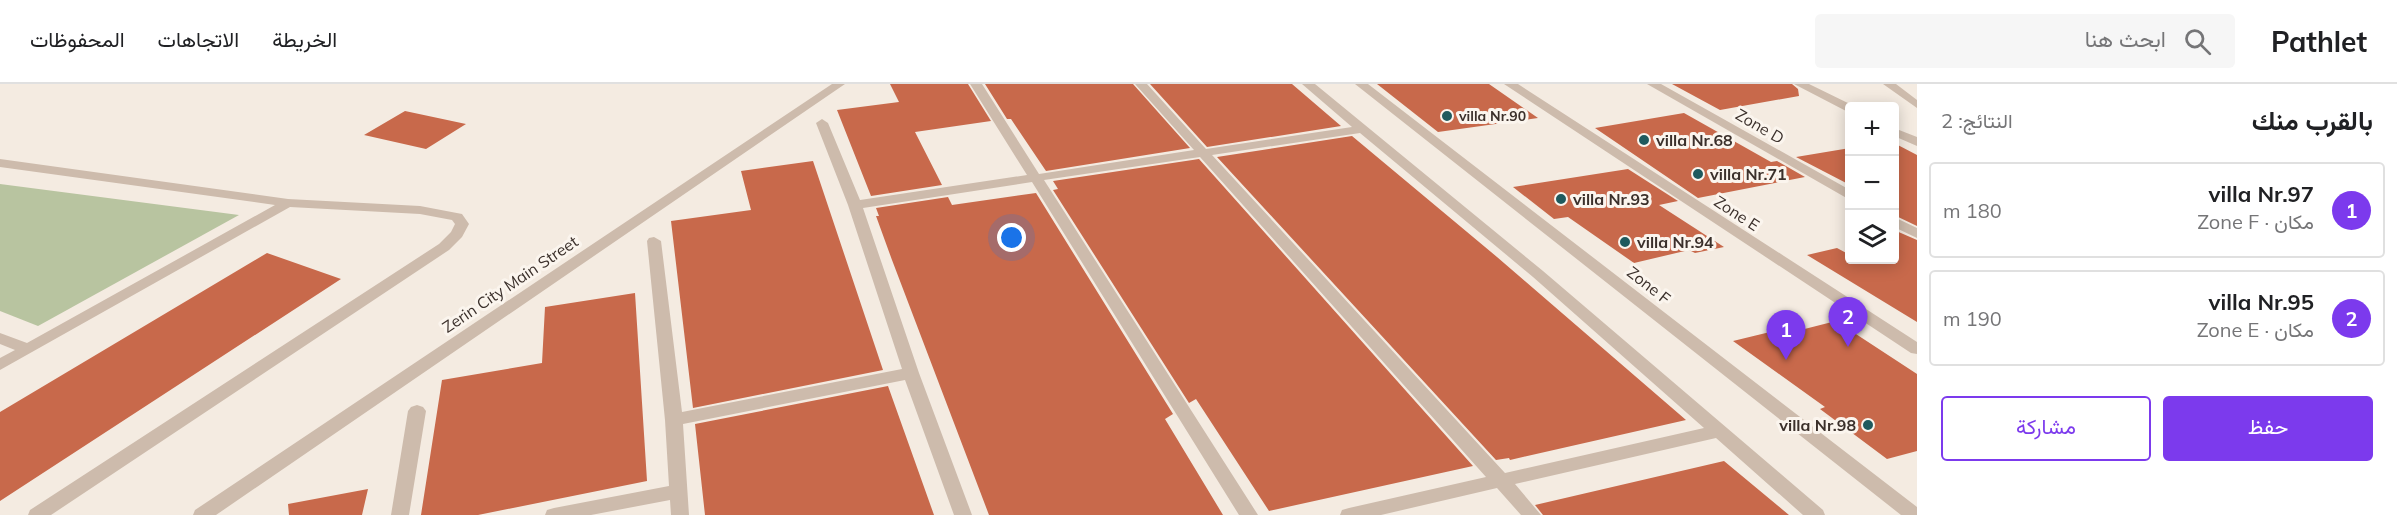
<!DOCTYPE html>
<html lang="ar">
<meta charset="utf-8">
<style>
:root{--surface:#fff;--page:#f6f6f6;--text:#202124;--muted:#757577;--line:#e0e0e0;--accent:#7c3aed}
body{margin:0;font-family:Mulish,Vazirmatn,sans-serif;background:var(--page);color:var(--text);direction:rtl}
.controls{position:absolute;right:18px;top:18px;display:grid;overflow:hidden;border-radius:6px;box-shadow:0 3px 15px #0003}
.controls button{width:54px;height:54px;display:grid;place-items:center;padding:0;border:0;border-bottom:2px solid var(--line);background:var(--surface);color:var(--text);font:30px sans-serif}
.you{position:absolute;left:1012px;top:154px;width:21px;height:21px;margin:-15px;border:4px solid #fff;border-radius:50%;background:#1a73e8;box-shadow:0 0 0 9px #1a73e833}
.badge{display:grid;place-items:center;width:39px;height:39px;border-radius:50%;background:var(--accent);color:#fff;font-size:20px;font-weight:700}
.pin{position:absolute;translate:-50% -50px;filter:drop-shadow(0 2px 3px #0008)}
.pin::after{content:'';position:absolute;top:32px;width:21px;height:18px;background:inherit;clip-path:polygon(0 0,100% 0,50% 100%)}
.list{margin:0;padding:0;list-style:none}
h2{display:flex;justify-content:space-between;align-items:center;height:78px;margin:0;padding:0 24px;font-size:26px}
h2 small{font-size:20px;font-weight:400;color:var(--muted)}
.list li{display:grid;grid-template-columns:39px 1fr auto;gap:18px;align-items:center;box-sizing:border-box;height:96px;margin:0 12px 12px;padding:0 12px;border:2px solid var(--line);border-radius:6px}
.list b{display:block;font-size:22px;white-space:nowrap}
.list p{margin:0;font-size:20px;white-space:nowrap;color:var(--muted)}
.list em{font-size:20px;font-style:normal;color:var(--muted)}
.actions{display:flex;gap:12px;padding:18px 24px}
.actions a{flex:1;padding:14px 0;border:2px solid var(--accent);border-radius:6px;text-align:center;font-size:21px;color:var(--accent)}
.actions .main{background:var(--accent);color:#fff}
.icon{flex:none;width:33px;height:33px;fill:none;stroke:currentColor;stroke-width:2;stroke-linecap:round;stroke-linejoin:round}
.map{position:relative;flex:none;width:1917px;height:431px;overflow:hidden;direction:ltr}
header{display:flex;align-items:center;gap:36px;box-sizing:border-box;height:84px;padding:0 30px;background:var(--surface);border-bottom:2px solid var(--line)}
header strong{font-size:28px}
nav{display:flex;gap:33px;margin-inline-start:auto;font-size:21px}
.search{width:420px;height:54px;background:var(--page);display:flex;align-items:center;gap:15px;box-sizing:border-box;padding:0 21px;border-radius:6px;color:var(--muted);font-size:22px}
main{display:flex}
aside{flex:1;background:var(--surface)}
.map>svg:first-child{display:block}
.green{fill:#b8c4a0}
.building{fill:#c8694b}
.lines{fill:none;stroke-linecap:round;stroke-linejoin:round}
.minor{fill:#cdbbac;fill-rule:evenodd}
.poi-dot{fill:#1f5a5e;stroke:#fbf5ee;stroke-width:2}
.labels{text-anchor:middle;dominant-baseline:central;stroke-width:6;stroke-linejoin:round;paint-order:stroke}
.far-poi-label{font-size:14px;font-weight:bold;fill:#3b302b;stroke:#fbf5ee;text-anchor:start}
.street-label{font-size:16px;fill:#3b302b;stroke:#fbf5ee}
.poi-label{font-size:16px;font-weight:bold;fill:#3b302b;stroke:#fbf5ee;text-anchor:start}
</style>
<header>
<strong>Pathlet</strong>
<div class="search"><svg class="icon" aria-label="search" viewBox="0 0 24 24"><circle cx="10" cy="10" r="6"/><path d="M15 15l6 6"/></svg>ابحث هنا</div>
<nav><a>الخريطة</a><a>الاتجاهات</a><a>المحفوظات</a></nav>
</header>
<main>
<aside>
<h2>بالقرب منك<small>النتائج: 2</small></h2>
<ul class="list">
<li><span class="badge">1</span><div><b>villa Nr.97</b><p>مكان · Zone F</p></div><em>180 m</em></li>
<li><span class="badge">2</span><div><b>villa Nr.95</b><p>مكان · Zone E</p></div><em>190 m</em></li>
</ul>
<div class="actions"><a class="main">حفظ</a><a>مشاركة</a></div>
</aside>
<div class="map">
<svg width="1917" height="431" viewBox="0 0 1917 431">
<rect width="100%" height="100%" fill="#f4ebe1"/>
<path class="green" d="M0,100l239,31 -201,111 -38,-15z"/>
<path class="building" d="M890,0h78l23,37 -76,11 27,53 -71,11 -34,-86 62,-8z
M985,0h148l57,64 -144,23 -35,-52h-4z
M1150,0h142l49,42 -134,21z
M1377,0h112l49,34 -100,14z
M1672,0h120l6,5 1,7 -79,14z
M405,27l61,13 -40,25 -62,-14z
M1684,29l87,49 6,-1 28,16 -107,21 -103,-70z
M1352,52l145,121 189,163 -176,40 -1,-2 -13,2 -279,-303z
M1894,59l23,12v71l-23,-11z
M1850,64v37l-54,-28z
M1199,75l274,307 -204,45 -73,-112 -7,4 -136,-213 5,-1 -5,-8z
M813,77l70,209 -190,38 -22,-187 80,-11 -10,-39z
M1628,85l50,32 -19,4 65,42 -29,6 -6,-3 -55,13 -66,-46 -14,2 -41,-32z
M1036,109l137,221 -8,5 58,96h-234l-97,-255 -16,-44h3l-3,-8 72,-11 4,8z
M1894,146l23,10v82l-110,-67 30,-7 13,7v5h44z
M267,169l74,26 -341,222v-89z
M635,209l12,188 -169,34h-57l21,-135 100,-17 3,-56z
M1836,237l81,53v77l-30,8 -67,-50 5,-2 -92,-66 37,-9 7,4z
M888,302l46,129h-229l-10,-91z
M1724,377l65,54h-246l-8,-10z
M368,405l-6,26h-73l-1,-11z"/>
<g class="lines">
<path class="minor" d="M832,0h13l-629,431h-23l2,-5z
M970,0h12l57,90 155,-24 -59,-66h12l59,65 146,-22 -50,-43h13l228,187 280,239 2,5h-22l-87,-77 -201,46 26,31h-20l-24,-27 -116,27h-41l2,-5 7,-2 137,-31 -286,-320 -156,23 214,335h-19l-207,-333 -169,26 56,165 53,142h-18l-49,-135 -222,44 6,91h-18l-1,-15 -79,15h-46l2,-5 7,-2 115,-22 -4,-66 -18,-179 2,-3 5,-1 7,4 21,171 220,-43 -54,-164 -32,-82 6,-4 6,4 32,77 167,-25zM1360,49l173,144 171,151 -199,45 -293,-318z
M1355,0h13l549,423v8h-16z
M1504,0h14l399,258v12l-6,-1z
M1647,0h14l189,106v10z
M1794,0h15l45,22h-4v6l-4,-1z
M1883,0h13l21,16v8z
M1894,44l23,9v9l-23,-10z
M0,75l288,40 132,7 42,8 7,10 -7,13 -13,13 -398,265h-23l2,-5 409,-266 12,-12 4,-8 -3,-4 -32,-6 -130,-7 -290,163v-12l15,-8 -15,-6v-11l27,10 248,-138 -275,-38z
M1894,133l23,11v10l-23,-11z
M417,321l6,2 3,4 -17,104h-18l17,-104 3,-4z"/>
</g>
<g class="poi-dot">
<circle cx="1447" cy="32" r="6"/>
<circle cx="1644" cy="56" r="6"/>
<circle cx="1698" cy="90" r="6"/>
<circle cx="1561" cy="115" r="6"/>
<circle cx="1625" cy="158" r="6"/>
<circle cx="1868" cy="341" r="6"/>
</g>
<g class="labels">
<g class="far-poi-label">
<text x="1459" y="32">villa Nr.90</text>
</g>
<g class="street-label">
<text transform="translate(1760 42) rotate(30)">Zone D</text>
<text transform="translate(1737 129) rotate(33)">Zone E</text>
<text transform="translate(510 200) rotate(-34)">Zerin City Main Street</text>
<text transform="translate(1649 201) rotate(38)">Zone F</text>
</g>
<g class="poi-label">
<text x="1656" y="56">villa Nr.68</text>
<text x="1710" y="90">villa Nr.71</text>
<text x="1573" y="115">villa Nr.93</text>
<text x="1637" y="158">villa Nr.94</text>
<text x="1856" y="341" text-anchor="end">villa Nr.98</text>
</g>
</g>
</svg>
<div class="controls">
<button>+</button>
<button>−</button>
<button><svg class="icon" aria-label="layers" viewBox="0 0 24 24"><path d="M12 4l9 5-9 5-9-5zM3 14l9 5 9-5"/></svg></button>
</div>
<div class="you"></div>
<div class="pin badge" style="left:1786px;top:276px">1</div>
<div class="pin badge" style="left:1848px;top:263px">2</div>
</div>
</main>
